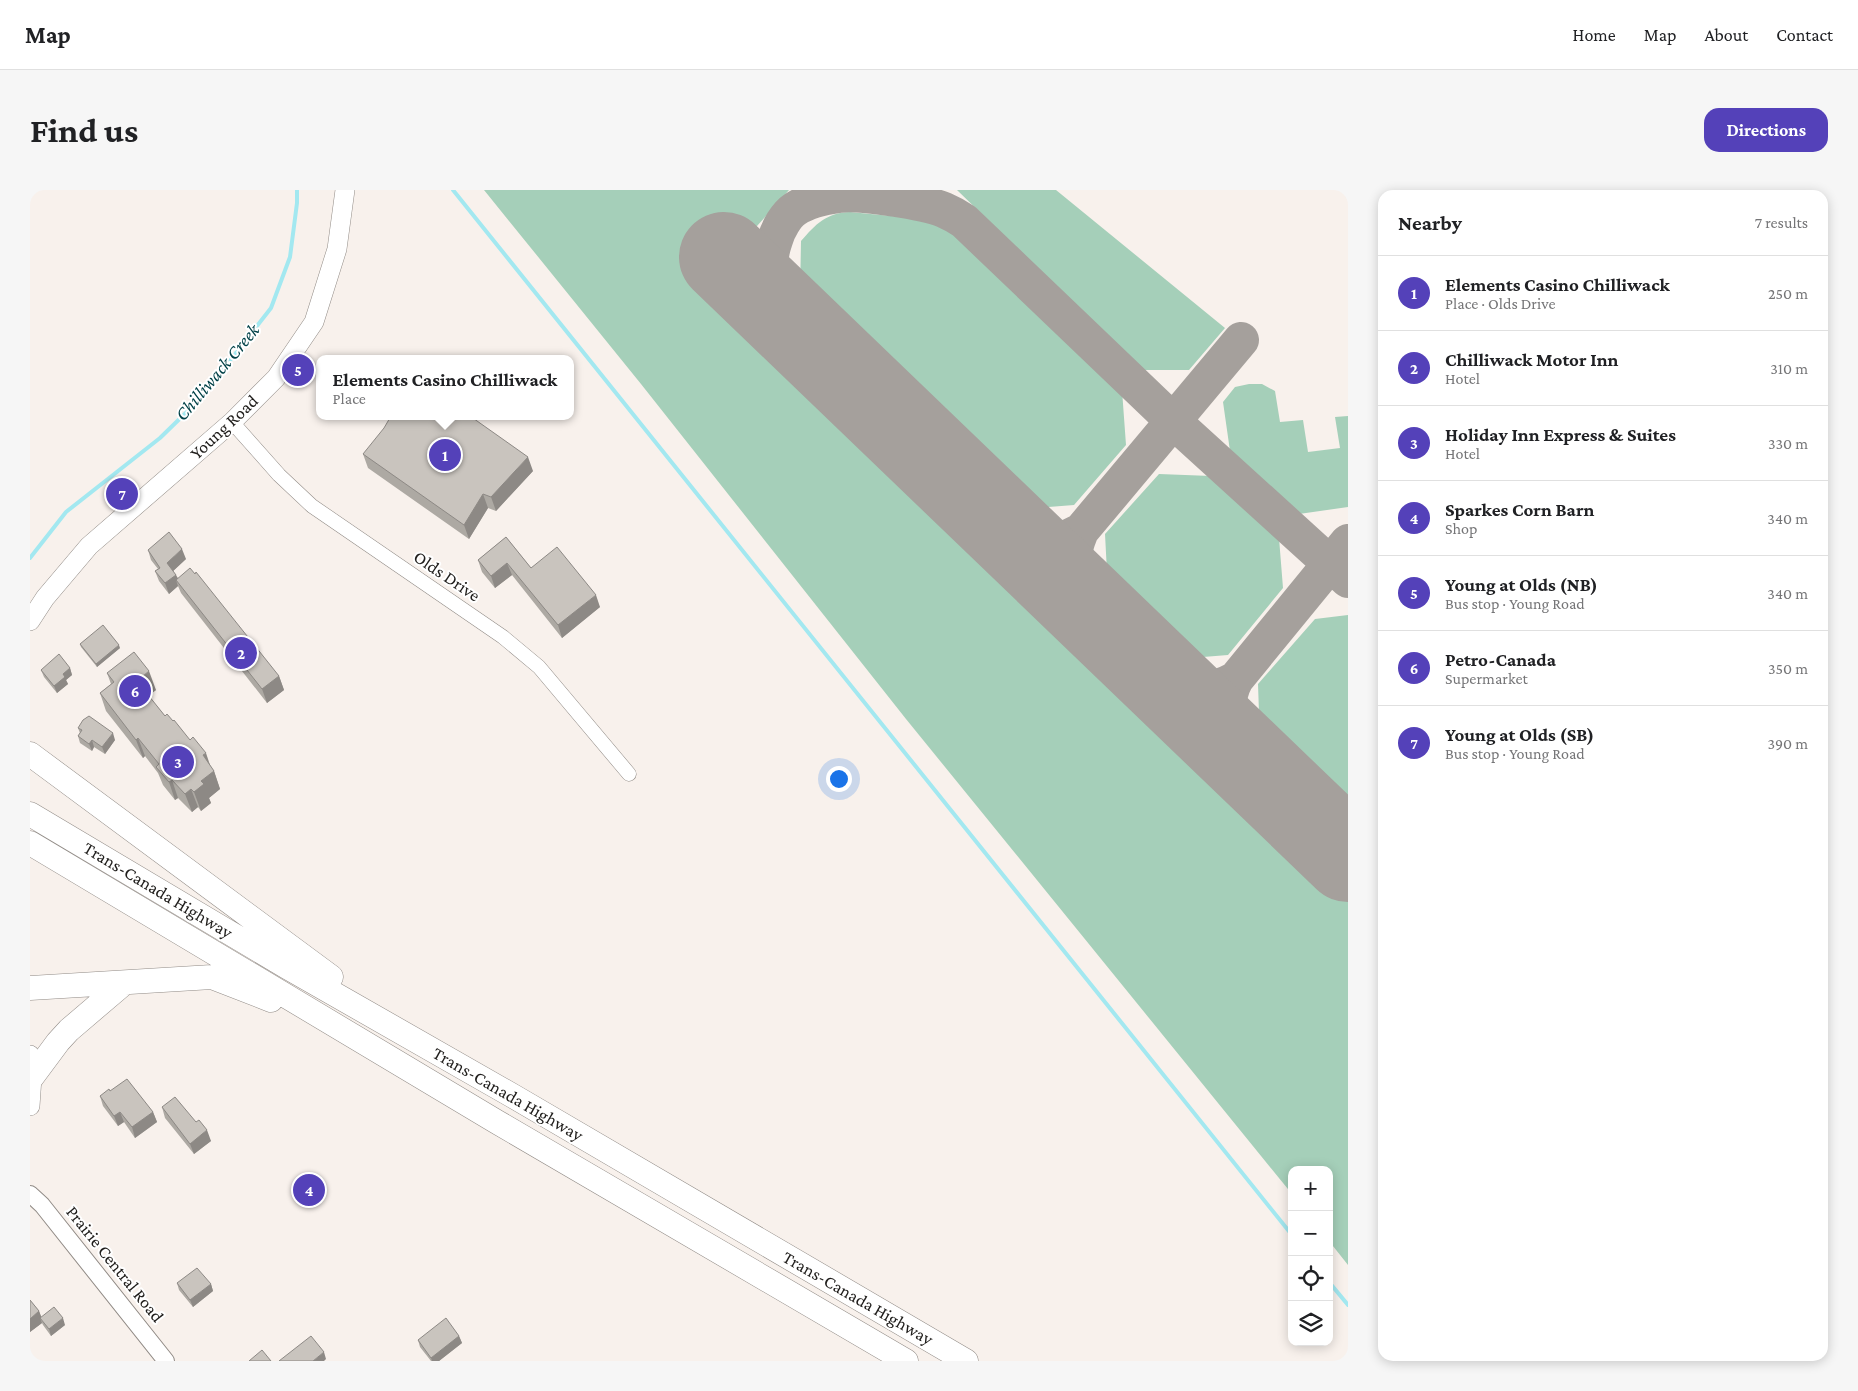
<!DOCTYPE html>
<meta charset="utf-8">
<style>
:root{--surface:#fff;--page:#f6f6f6;--text:#202124;--muted:#757577;--line:#e0e0e0;--accent:#5441b9}
body{margin:0;font-family:"Crimson Pro",serif;background:var(--page);color:var(--text)}
.controls{position:absolute;right:15px;bottom:15px;display:grid;overflow:hidden;border-radius:10px;box-shadow:0 2px 12px #0003}
.controls button{width:45px;height:45px;display:grid;place-items:center;padding:0;border:0;border-bottom:1px solid var(--line);background:var(--surface);color:var(--text);font:25px sans-serif}
.you{position:absolute;left:808px;top:588px;width:18px;height:18px;margin:-12px;border:4px solid #fff;border-radius:50%;background:#1a73e8;box-shadow:0 0 0 8px #1a73e833}
.badge{display:grid;place-items:center;width:32px;height:32px;border-radius:50%;background:var(--accent);color:#fff;font-size:16px;font-weight:700}
.pin{position:absolute;translate:-50% -50%;border:2px solid #fff;box-shadow:0 1px 5px #0006}
.popup{position:absolute;left:286px;top:165px;width:258px;height:65px;box-sizing:border-box;display:grid;place-content:center;border-radius:10px;background:var(--surface);filter:drop-shadow(0 1px 4px #0005);font-size:16px;white-space:nowrap;color:var(--muted)}
.popup b{font-size:19px;color:var(--text)}
.popup::after{content:'';position:absolute;left:50%;top:100%;margin-left:-10px;border:10px solid transparent;border-top-color:var(--surface)}
.list{margin:0;padding:0;list-style:none}
h2{display:flex;justify-content:space-between;align-items:center;height:65px;margin:0;padding:0 20px;font-size:21px}
h2 small{font-size:16px;font-weight:400;color:var(--muted)}
.list li{display:grid;grid-template-columns:32px 1fr auto;gap:15px;align-items:center;box-sizing:border-box;height:75px;padding:0 20px;border-top:1px solid var(--line)}
.list b{display:block;font-size:19px;white-space:nowrap}
.list p{margin:0;font-size:16px;white-space:nowrap;color:var(--muted)}
.list em{font-size:16px;font-style:normal;color:var(--muted)}
.icon{flex:none;width:28px;height:28px;fill:none;stroke:currentColor;stroke-width:2;stroke-linecap:round;stroke-linejoin:round}
.map{position:relative;flex:none;width:1318px;height:1171px;overflow:hidden;border-radius:15px}
header{display:flex;align-items:center;gap:30px;box-sizing:border-box;height:70px;padding:0 25px;background:var(--surface);border-bottom:1px solid var(--line)}
header strong{font-size:24px}
nav{display:flex;gap:28px;margin-inline-start:auto;font-size:18px}
.intro{display:flex;align-items:center;justify-content:space-between;box-sizing:border-box;height:120px;padding:0 30px}
h1{margin:0;font-size:35px}
.button{padding:12px 22px;border-radius:15px;background:var(--accent);color:#fff;font-size:18px;font-weight:700}
main{display:flex;gap:30px;padding:0 30px}
aside{flex:1;background:var(--surface);border-radius:15px;box-shadow:0 2px 12px #0003}
.map>svg:first-child{display:block}
.green{fill:#a5cfb9}
.lines{fill:none;stroke-linecap:round;stroke-linejoin:round}
.stream{stroke:#a3e8f0;stroke-width:4}
.taxiway{stroke:#a5a09c;stroke-width:36}
.runway{stroke:#a5a09c;stroke-width:90}
.minor-casing{stroke:#918b86;stroke-width:15}
.tertiary-casing{stroke:#918b86;stroke-width:18}
.secondary-casing{stroke:#918b86;stroke-width:20}
.motorway-casing{stroke:#918b86;stroke-width:25}
.minor{stroke:#fff;stroke-width:14}
.tertiary{stroke:#fff;stroke-width:16}
.secondary{stroke:#fff;stroke-width:19}
.motorway{stroke:#fff;stroke-width:24}
.wall{fill:#ada9a3}
.shaded-wall{fill:#8d8985}
.building{fill:#c9c4be;stroke:#8d8985}
.labels{text-anchor:middle;dominant-baseline:central;stroke-width:4;stroke-linejoin:round;paint-order:stroke}
.street-label{font-size:18px;fill:#1f1d1b;stroke:#fff}
.water-label{font-size:19px;font-style:italic;fill:#004147;stroke:#fff}
</style>
<header>
<strong>Map</strong>
<nav><a>Home</a><a>Map</a><a>About</a><a>Contact</a></nav>
</header>
<div class="intro"><h1>Find us</h1><a class="button">Directions</a></div>
<main>
<div class="map">
<svg width="1318" height="1171" viewBox="0 0 1318 1171">
<rect width="100%" height="100%" fill="#f8f1ec"/>
<path class="green" d="M454,0h305l-32,36 -17,13 -31,31 639,614v381l-19,-24v-71h-37v24l-386,-475 -265,-335z
M927,0h99l169,138 -36,42h-47z
M820,22l82,8 17,6 18,13 155,151 4,55 -52,60 -51,4 -223,-214 1,-54c15,-17 25,-28 49,-29z
M1219,194h13l13,7 5,31 23,-2 5,32 32,-4 -5,-31 13,-1v91l-49,7 -69,-63 -7,-49 12,-15z
M1129,284l52,2 68,62 4,50 -55,67 -50,4 -70,-68 -3,-57z
M1318,425v211l-88,-84 -2,-58 57,-65z"/>
<g class="lines">
<path class="stream" d="M423,0l839,1045
M0,368l36,-46 94,-74 40,-39 71,-91 19,-51 7,-54v-13
M1299,1092l19,23"/>
<path class="taxiway" d="M752,123c-12,-27 -17,-44 -7,-73 3,-11 11,-25 20,-31 12,-8 30,-12 44,-14 19,-3 87,7 105,15 7,3 14,7 20,11l209,200 175,159
M985,347c5,2 11,6 15,6 17,3 37,-4 51,-12
M1054,413c-13,-30 -16,-40 -3,-72l160,-191
M1129,486c31,14 46,20 77,3
M1211,565c-12,-25 -19,-50 -5,-76l112,-137"/>
<path class="runway" d="M694,67l624,600"/>
<defs>
<path id="minor" d="M202,232l47,53 33,31 191,131 36,30 90,107"/>
<path id="tertiary" d="M0,1004l12,11 124,156"/>
<path id="secondary" d="M0,431l15,-23 44,-52 143,-124 44,-44 38,-56 23,-73 8,-59
M0,865l2,22 -2,29"/>
<path id="motorway" d="M0,564l301,223
M0,624l257,153 226,129 453,265
M0,653l467,279 409,239
M0,798l182,-11 59,23
M2,887l26,-35 11,-12 54,-46"/>
</defs>
<use href="#minor" class="minor-casing"/>
<use href="#tertiary" class="tertiary-casing"/>
<use href="#secondary" class="secondary-casing"/>
<use href="#motorway" class="motorway-casing"/>
<use href="#minor" class="minor"/>
<use href="#tertiary" class="tertiary"/>
<use href="#secondary" class="secondary"/>
<use href="#motorway" class="motorway"/>
</g>
<path class="wall" d="M333,264l170,17 -37,40 -8,-3 -19,31 -101,-71z
M476,347l25,31 69,39 -38,31 -50,-63 -17,13 -13,-16 -4,-12z
M118,360l38,9 -13,12 5,7 101,98 5,14 -17,13 -86,-110 -3,-7 -9,8 -10,-13 -4,-10 3,-2 -7,-9z
M50,454l40,4 -23,19 -16,-20z
M40,478l2,7 -6,5 2,4 -11,9 -13,-16 -3,-7z
M77,483l49,17 -8,6 17,20 49,55 6,18 -11,9 2,5 -10,8 -3,-4 -6,5 -14,-14 -3,2 -12,-15 -5,-12 -13,-17 -2,2 -37,-47 -6,-18 11,-9z
M48,538l37,12 -10,14 -11,-7 -2,4 -12,-8 -2,-7 2,-3z
M80,901l43,21 4,10 -22,16 -11,-16 -6,4 -15,-20 -3,-10z
M132,917l34,15 15,19 -17,13 -29,-36z
M147,1093l34,1 2,7 -20,16 -14,-17z
M0,1110l9,11 2,6 24,8 -14,11 -8,-11 -1,-2 -12,9z
M429,1146l3,7 -23,18h-8l-11,-14 -2,-7z"/>
<path class="shaded-wall" d="M498,267l5,14 -37,40 -5,-14z
M453,304l5,14 -19,31 -5,-14z
M152,359l4,10 -15,14 -4,-10z
M477,373l5,12 -17,13 -4,-12z
M146,385l4,9 -4,-4 2,6 -9,8 -4,-11z
M566,405l4,12 -38,31 -4,-13z
M89,455l1,3 -23,19 -1,-3z
M40,478l2,7 -6,5 2,4 -11,9 -3,-7 9,-12z
M119,481l7,19 -12,9 -7,-18z
M249,486l5,14 -17,13 -5,-14z
M83,543l2,7 -10,14 -3,-7z
M108,548l7,18 -2,2 -7,-18z
M62,550l2,7 -2,4 -3,-7z
M176,563l6,18 -9,-16z
M184,581l6,18 -11,9 2,5 -10,8 -7,-19 7,-11z
M142,590l6,18 -3,2 -6,-18z
M161,599l7,18 -6,5 -7,-18z
M90,922l4,10 -6,4 -4,-10z
M123,922l4,10 -22,16 -3,-11z
M177,940l4,11 -17,13 -4,-10z
M181,1094l2,7 -20,16 -3,-7z
M9,1121l4,10 -3,-3 2,5 -12,9v-13z
M33,1128l2,7 -14,11 -2,-7z
M429,1146l3,7 -23,18h-7l-1,-3z
M294,1162l2,7 -2,2h-11z"/>
<path class="building" d="M361,226h79l58,41 -37,40 -8,-3 -19,31 -101,-71 21,-26z
M139,342l13,17 -15,14 9,12 -11,8 -10,-12 5,-3 -12,-18z
M476,347l25,31 26,-21 39,48 -38,30 -51,-62 -16,13 -13,-16z
M160,378l5,6 1,-2 83,104 -17,13 -86,-109z
M73,435l16,20 -23,19 -16,-20z
M104,462l15,19 -12,10 28,35 2,-2 6,7 1,-1 16,20 3,-3 13,16 -3,2 11,16 -13,10 3,3 -10,8 -3,-3 -6,5 -13,-14 -3,2 -13,-15 3,-3 -21,-26 -2,2 -36,-47 14,-11 -7,-9z
M29,464l11,14 -7,6 2,3 -11,9 -13,-16z
M59,526l24,17 -11,14 -10,-7 -3,4 -11,-8 4,-6 -4,-2 5,-8z
M97,889l26,33 -21,15 -12,-15 -6,4 -14,-20 9,-7 1,2z
M145,907l21,25 3,-2 8,10 -17,14 -28,-37z
M167,1078l14,16 -21,16 -13,-17z
M0,1110l9,11 -9,8z
M24,1117l9,11 -14,11 -9,-11z
M416,1128l13,18 -28,22 -13,-18z
M281,1146l13,16 -11,9h-34z
M232,1160l9,11h-22z"/>
<g class="labels">
<g class="street-label">
<text transform="translate(194 237) rotate(-43)">Young Road</text>
<text transform="translate(417 386) rotate(34)">Olds Drive</text>
<text transform="translate(128 700) rotate(31)">Trans-Canada Highway</text>
<text transform="translate(478 904) rotate(30)">Trans-Canada Highway</text>
<text transform="translate(85 1074) rotate(51)">Prairie Central Road</text>
<text transform="translate(828 1108) rotate(30)">Trans-Canada Highway</text>
</g>
<g class="water-label">
<text transform="translate(187 182) rotate(-50)">Chilliwack Creek</text>
</g>
</g>
</svg>
<div class="controls">
<button>+</button>
<button>−</button>
<button><svg class="icon" aria-label="locate" viewBox="0 0 24 24"><circle cx="12" cy="12" r="6"/><path d="M12 2v4M12 18v4M2 12h4M18 12h4"/></svg></button>
<button><svg class="icon" aria-label="layers" viewBox="0 0 24 24"><path d="M12 4l9 5-9 5-9-5zM3 14l9 5 9-5"/></svg></button>
</div>
<div class="you"></div>
<div class="pin badge" style="left:415px;top:265px">1</div>
<div class="popup"><b>Elements Casino Chilliwack</b>Place</div>
<div class="pin badge" style="left:211px;top:463px">2</div>
<div class="pin badge" style="left:148px;top:572px">3</div>
<div class="pin badge" style="left:279px;top:1000px">4</div>
<div class="pin badge" style="left:268px;top:180px">5</div>
<div class="pin badge" style="left:105px;top:501px">6</div>
<div class="pin badge" style="left:92px;top:304px">7</div>
</div>
<aside>
<h2>Nearby<small>7 results</small></h2>
<ul class="list">
<li><span class="badge">1</span><div><b>Elements Casino Chilliwack</b><p>Place · Olds Drive</p></div><em>250 m</em></li>
<li><span class="badge">2</span><div><b>Chilliwack Motor Inn</b><p>Hotel</p></div><em>310 m</em></li>
<li><span class="badge">3</span><div><b>Holiday Inn Express &amp; Suites</b><p>Hotel</p></div><em>330 m</em></li>
<li><span class="badge">4</span><div><b>Sparkes Corn Barn</b><p>Shop</p></div><em>340 m</em></li>
<li><span class="badge">5</span><div><b>Young at Olds (NB)</b><p>Bus stop · Young Road</p></div><em>340 m</em></li>
<li><span class="badge">6</span><div><b>Petro-Canada</b><p>Supermarket</p></div><em>350 m</em></li>
<li><span class="badge">7</span><div><b>Young at Olds (SB)</b><p>Bus stop · Young Road</p></div><em>390 m</em></li>
</ul>
</aside>
</main>
